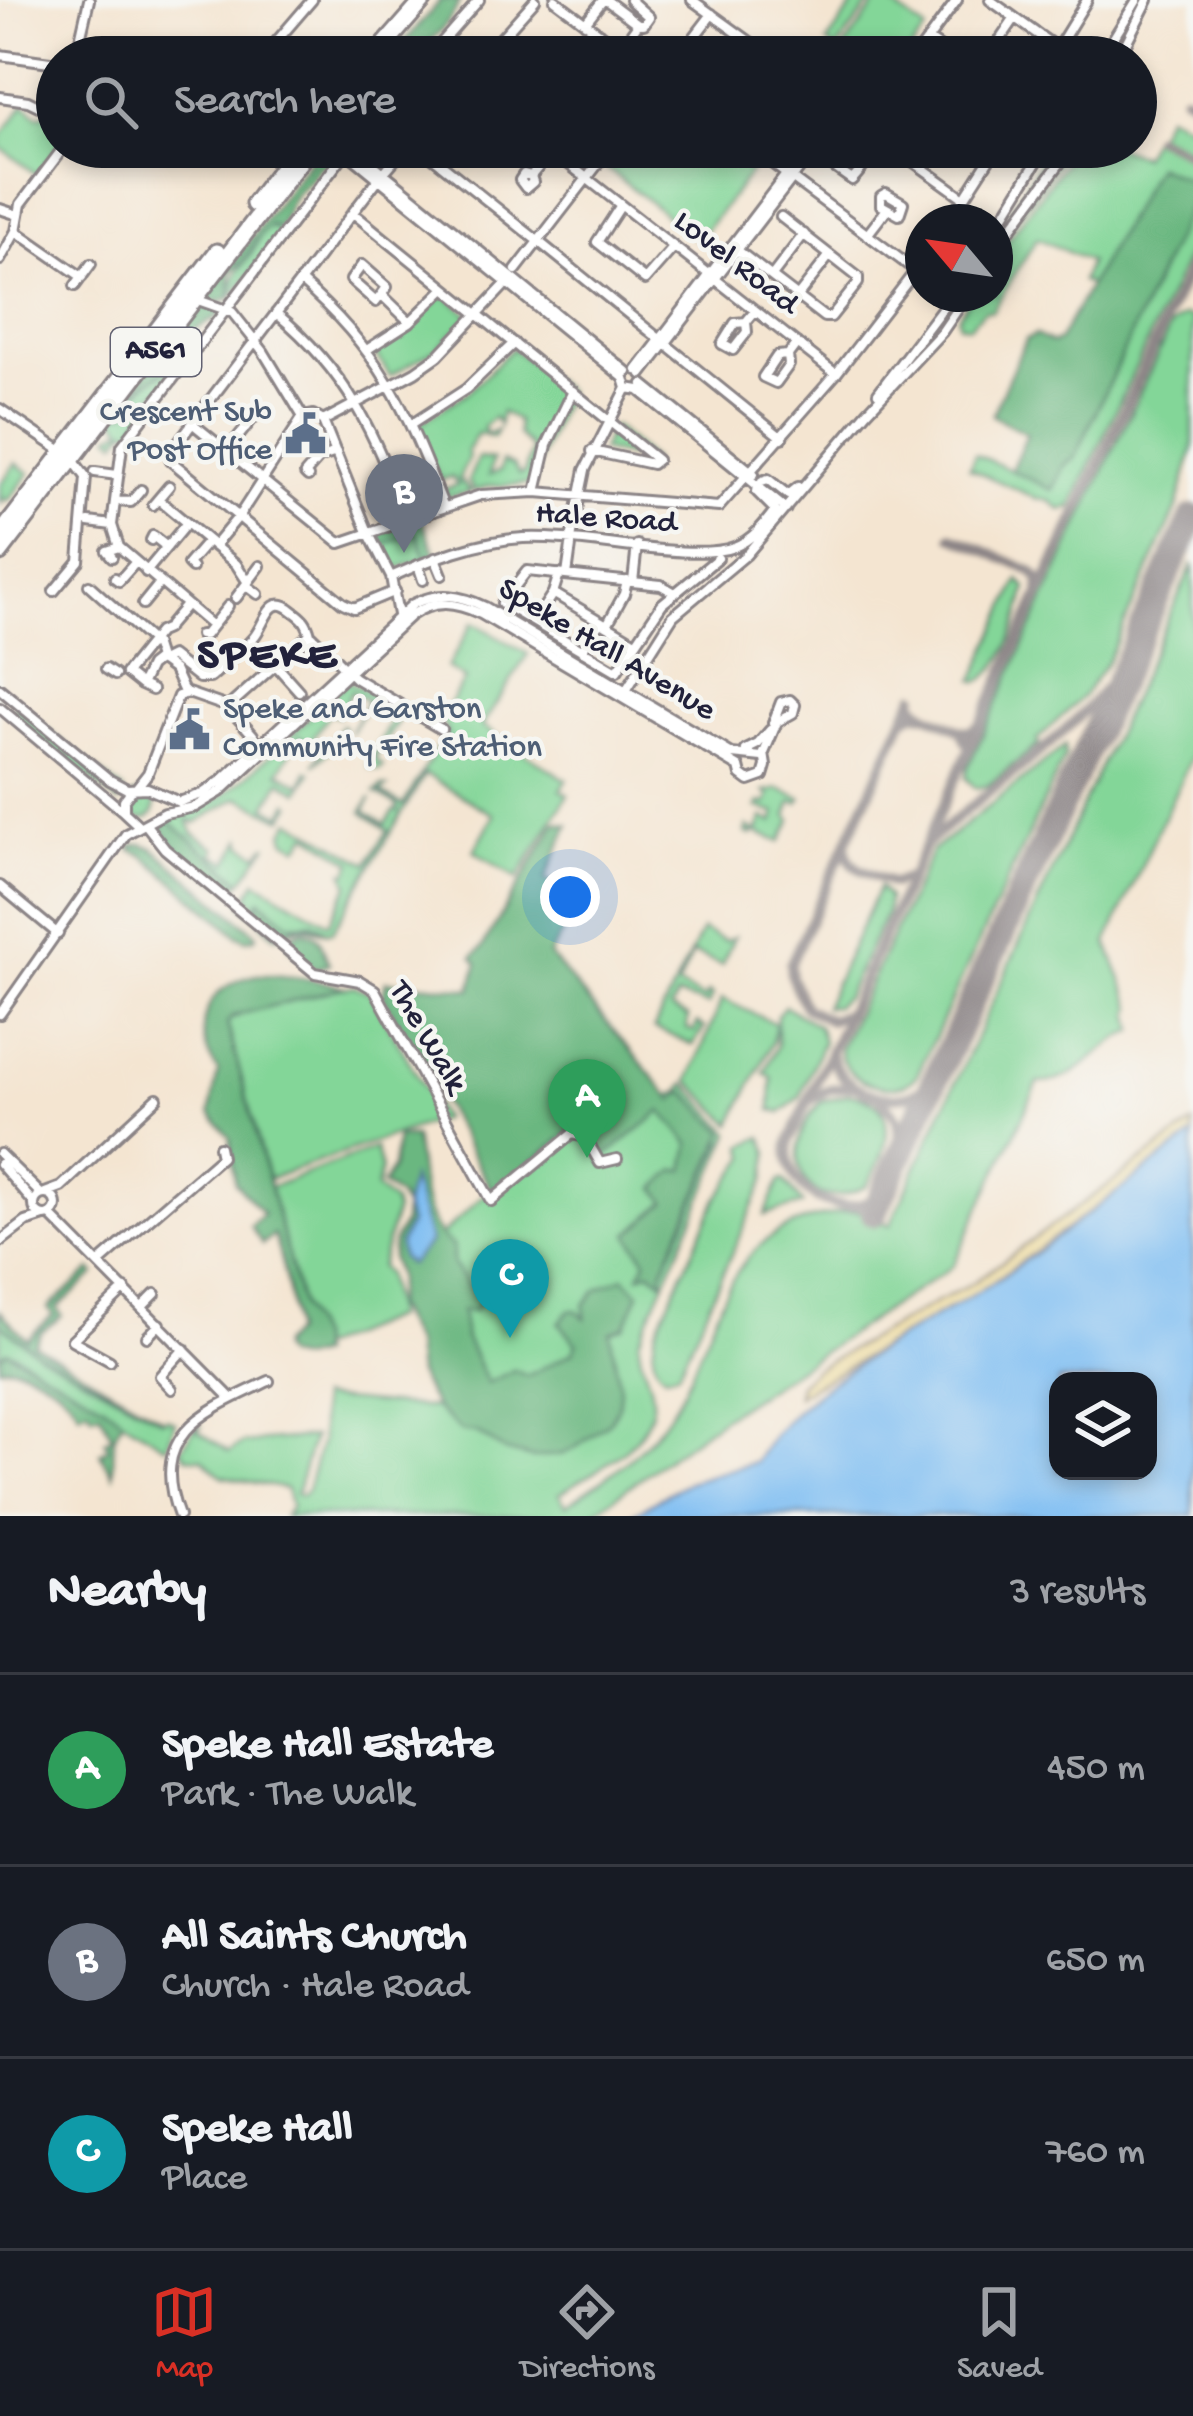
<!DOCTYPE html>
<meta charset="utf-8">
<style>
:root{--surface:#171b24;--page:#242831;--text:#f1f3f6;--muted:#9ea1a6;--line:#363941;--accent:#d93025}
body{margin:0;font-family:"Gochi Hand",sans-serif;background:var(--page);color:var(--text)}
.controls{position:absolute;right:36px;bottom:36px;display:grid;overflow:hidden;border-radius:24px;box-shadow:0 6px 18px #0003}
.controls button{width:108px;height:108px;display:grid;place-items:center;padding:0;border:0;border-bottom:3px solid var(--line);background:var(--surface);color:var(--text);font:60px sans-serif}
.compass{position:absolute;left:905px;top:204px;width:108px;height:108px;border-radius:50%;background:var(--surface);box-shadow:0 6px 18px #0003;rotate:299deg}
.you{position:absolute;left:570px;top:897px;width:42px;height:42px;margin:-30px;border:9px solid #fff;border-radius:50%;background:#1a73e8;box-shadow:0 0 0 18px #1a73e833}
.badge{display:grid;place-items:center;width:78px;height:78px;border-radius:50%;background:var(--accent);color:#fff;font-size:39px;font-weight:700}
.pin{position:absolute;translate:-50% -99px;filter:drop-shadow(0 3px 6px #0008)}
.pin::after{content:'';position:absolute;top:63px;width:42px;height:36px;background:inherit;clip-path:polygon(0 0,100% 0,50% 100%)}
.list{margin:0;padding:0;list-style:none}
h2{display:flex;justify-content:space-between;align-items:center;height:156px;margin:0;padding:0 48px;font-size:51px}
h2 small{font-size:39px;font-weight:400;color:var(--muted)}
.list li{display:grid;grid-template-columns:78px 1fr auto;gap:36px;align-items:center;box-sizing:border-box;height:192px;padding:0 48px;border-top:3px solid var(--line)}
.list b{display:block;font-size:45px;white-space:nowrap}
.list p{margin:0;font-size:39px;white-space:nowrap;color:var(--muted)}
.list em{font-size:39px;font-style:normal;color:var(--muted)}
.icon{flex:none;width:66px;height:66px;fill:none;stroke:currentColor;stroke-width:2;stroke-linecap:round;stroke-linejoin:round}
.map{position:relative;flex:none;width:1193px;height:1516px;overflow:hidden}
.search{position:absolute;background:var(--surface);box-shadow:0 6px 18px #0003;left:36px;right:36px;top:36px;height:132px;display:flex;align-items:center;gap:30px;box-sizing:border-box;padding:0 42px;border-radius:66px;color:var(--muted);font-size:45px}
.sheet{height:732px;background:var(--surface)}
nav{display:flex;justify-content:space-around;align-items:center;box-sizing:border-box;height:168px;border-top:3px solid var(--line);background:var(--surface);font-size:33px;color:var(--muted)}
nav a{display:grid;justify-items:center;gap:6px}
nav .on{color:var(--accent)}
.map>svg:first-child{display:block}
.green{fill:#83d698;stroke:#527c6a;stroke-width:3;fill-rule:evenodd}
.forest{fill:#6ab780;stroke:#466c5e;stroke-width:3}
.sand{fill:#eeda9e;stroke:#887e6c;stroke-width:3}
.water{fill:#7ebdf2;stroke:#507096;stroke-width:3;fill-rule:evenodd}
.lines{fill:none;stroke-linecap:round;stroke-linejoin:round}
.taxiway{stroke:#8b8486;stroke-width:10}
.runway{stroke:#8b8486;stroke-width:27}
.minor-casing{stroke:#8b8486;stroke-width:14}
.highway-casing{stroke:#8b8486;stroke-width:21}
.minor{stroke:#fff;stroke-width:8}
.highway{stroke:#fff;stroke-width:15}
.labels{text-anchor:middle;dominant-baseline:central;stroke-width:9;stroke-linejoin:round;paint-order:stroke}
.shield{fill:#f6f6f2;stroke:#626272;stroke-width:3}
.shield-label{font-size:30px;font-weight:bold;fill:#22223b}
.street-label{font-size:33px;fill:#22223b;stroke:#f6f6f2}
.service-label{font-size:33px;fill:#4e5e75;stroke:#f6f6f2;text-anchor:end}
.district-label{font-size:45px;font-weight:bold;letter-spacing:3px;fill:#22223b;stroke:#f6f6f2}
</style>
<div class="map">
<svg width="1193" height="1516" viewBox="0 0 1193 1516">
<rect width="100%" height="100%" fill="#f6f6f2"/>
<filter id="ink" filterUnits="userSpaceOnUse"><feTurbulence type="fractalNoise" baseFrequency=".00833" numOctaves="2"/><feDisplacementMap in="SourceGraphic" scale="24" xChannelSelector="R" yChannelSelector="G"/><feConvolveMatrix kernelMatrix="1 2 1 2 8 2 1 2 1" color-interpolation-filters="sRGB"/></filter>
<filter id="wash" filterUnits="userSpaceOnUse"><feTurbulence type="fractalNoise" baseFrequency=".004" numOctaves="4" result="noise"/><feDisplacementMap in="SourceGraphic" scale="48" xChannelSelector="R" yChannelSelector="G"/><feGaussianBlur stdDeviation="2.7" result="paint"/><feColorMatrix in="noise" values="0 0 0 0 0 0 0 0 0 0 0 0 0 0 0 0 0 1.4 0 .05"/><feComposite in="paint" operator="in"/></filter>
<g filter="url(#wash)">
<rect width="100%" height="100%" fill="#f4e5d1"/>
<path class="green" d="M853,0h20l-37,50 -9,-7 28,-40z
M879,0h7l40,30 -20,27h-68z
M25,104l13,12 6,-2 13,7 2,26 -22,28 -37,-28v-10z
M1166,114l27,13v24l-37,-17z
M1151,138l42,20v24l-36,-16 -67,119 -9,-4 8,-19 -52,-24 -45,73 -7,-1 -16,16 -10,-2 -1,-7 14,-23h23v-37l81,-110h41l25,9z
M621,147h94l36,25 -53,68 -92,-72z
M1049,147h20l-74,100v-12z
M1193,198v45l-122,265 -10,2 -12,-10 -13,-2 -67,-30 6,-14 78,35 12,-24 10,-7z
M267,227l11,2 2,7 -49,62c4,-30 6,-22 20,-44 7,-10 7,-18 16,-27z
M444,294l27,22 -35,33 -46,27 -15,-23 1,-5 36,-23z
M1185,315l8,4v130l-16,59 -70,154 -24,34 -46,44 2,4 -52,42 -12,2 -9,-10 1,-9 204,-444z
M512,348l55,43 -28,72 -7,-1 6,3 -5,19 -44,2 -14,5 -7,-10 10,-23 15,2 -4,15 11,-4 2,-10 12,5 5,9 5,-2 8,-24 -14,-14 -1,-14 -16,-9 -2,13 -5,-8 -11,10 4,8 10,-5 -4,8 -15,-5 -11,18 2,6 -10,22 12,13 -27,5 -3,-7 17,-5 -6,-8 -15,4 -20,-56 52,-34z
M176,366l-3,4 3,3 -36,36 15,-9 -22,30 -6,-1 -9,12 -7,-6 13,-7 -12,-14 16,-2c5,-22 29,-37 48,-46z
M611,427h3l38,33 -51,-9z
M16,463l14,10 -22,28 -4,-2 -4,5v-20z
M417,532l9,26 -33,12 -14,-24z
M1193,564v189l-86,190 27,66 -3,2 4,20c-36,13 -56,53 -97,52l-85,183 -231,152 -133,98h-305l7,-9 -5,-18 -64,-13 -20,-18 -15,-1 -6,-8 16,-24 4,1 -4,4 32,22 14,-9 70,-6 -17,57 5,2 6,-6 14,-49 -2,-43 116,10 -18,-34 -3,-29 -20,-39 3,-29 94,-89 -108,-192 3,-15 85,8 7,-26 -5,-6 9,-9 74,-126 13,3 -24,55 38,17 -34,58 120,140 9,-2 8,-9 45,49 -92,207c-1,23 15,42 13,64 -4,44 -63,69 -93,90l7,11c38,-25 71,-47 98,-84 55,-76 49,-183 156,-204 11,-2 25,-7 36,-6 11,0 24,10 34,14zM708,1141h15l-61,131z
M1019,580l8,8c-8,32 -19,78 -48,94l-5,-2z
M473,622l55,32 -46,72 85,54 -6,10 7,5 -51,84 -43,-28 20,-36 -69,-41 -93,158 -31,-5 -26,9 -34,-32 19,10 2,9 16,13 26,-11 22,6 -12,-8 -24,1 -29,-24 -4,6 -9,-10 8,-15 73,42 20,-38 -5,-13 3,1 6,-11 -45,-28 -9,13 -13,-7 -2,-8 7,-12 77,43 20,-33 -26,-18 8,-13h1l-7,12 21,13 10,-14 3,1 -1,-6 -22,-13 7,-6 5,1 -7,5 23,13 40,-67 -26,-17 31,14 -7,-17 24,-39 -18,-11z
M348,681l66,34 -1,5 -11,-6 -27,45 8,7 -3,4 -11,-2 -1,-5 27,-49 -26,-12 -19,32 17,-34 -16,-9 -13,26 -8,-4 -18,26 15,9 14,-23 3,2 -11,20 -19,18 8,-14 -22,-15 -21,36 23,13 5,-14 4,1 -12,20 -18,-11 -15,25 16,9 7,-12 3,2 -9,14 -45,-22 -42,26 -8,-3 6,14 22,14 -2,6 14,8 14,-23 2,6 14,9 10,-10 -26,37 -78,-61 -3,3c14,-14 42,-13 60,-26 45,-34 85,-78 127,-116z
M15,704l109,87 -5,12 -107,-89z
M1065,746v10l-148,319c-21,26 -77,6 -77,-27l92,-197z
M778,789l24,9 -3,5 -7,-1 -5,13 5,5 -12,22 -26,-11 -2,4 -6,-2 1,-6 10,5 6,-14 10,4 3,-9 -19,-6 3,-5 6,2 4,-8 -5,-4z
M129 806a13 13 0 1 1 26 0a13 13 0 1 1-26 0Z
M879,887l9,11 -2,16 -40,82 -11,10 -11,1z
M702,930l23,11 9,-4 -12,28 -29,-12 -15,33 27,13 3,-6 5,2 -5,10 -31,-9 -6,13 17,8 -1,12 7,2 3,-8 7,5 -11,17 -39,-17z
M355,986l15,7 72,126 -174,60 -41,-157c17,-13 104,-33 128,-36z
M722,999l54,25 -4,19 -40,81 -43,-43z
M785,1006l33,20 5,15 -23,56 -19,16 -10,-3 1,-33 -8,-4 13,-27v-31z
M849,1094c57,7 38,60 17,92 -66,37 -90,-40 -44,-85z
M762,1137l7,15 -3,26 -88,194 -13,3c-16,-10 -12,-29 -9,-45l61,-131 30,-42 -3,-11z
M375,1148l6,21 -5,20 17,14 2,9 -15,55 6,7 8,43 -77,32v-11l-16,-32 -31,-119z
M784,1180l19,24 -38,11 15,-34z
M0,1324l38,29 124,67 5,-2 8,4 -8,25 -151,-93 -9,-3 -7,5z"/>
<path class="forest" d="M441,0h19c-10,27 -40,57 -69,57z
M327,147l14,7 -9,14 -3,-5 -11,5c-6,15 -20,20 -27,33 -6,11 -5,20 -13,28l-7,-3c-19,12 -20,35 -40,45l-1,26 -9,5 -17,-2 113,-150z
M1156,166l37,16v16l-118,260 -10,7 -12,25 -42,-20 16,-36 -35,-19 34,-76 10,-4 17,8 6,-3z
M198,305l21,2 2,7c-20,17 -45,15 -44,49l-36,23 -20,25 -1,-5z
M420,515l16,39 -10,4 -10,-25 -38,14 -4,-15z
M166,819l76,62 -6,7c-30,-10 -60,-34 -75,-61z
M556,822l13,3 -24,55 38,17 -34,58 124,145 11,-9 41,41 -63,139 1,10 -13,-10 -10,4 6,-15 -17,-26 37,-32 -10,-14 20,-18h9l5,-26 -28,-33 -59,47 -15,-24 -14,-6 -76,62 -7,-1 -108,-193 3,-15 85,8 7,-26 -5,-6 9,-9z
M142,844l11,4 104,86 -2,4 -9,2 -9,-5 -94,-80 -12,-5 2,-5z
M260,900l30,24 24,-1 14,10 -24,-9 -26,10 -23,-25z
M301,931c25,2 20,20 28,32l-13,6 -26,-21v-11z
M257,975c30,-1 59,5 88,12l-112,29 -6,7 74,283 16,32 1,17 -19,5 -14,-3 -5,-6v-6l13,-12c-1,-34 -10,-66 -19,-98l-12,9 -12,-18 13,-12 -28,-32 -5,-45 -20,-24 8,-42c-29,-44 -14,-85 39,-96z
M397,1137h17c5,32 9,92 39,109v18l28,39 -8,8h-12l4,26 22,46 27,-13 13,6 46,-24 4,-9 -18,-20 10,-12 7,-1 9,8 -1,-13 12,-15 28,-13 15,16 -14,33 -15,6 10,57 -2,19 -9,14 -31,24 -15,8 -30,4 -28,-7 -28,-18 -16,-2 -25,-22 -19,-35 -3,-29 -20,-39 3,-29 -6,-18 2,-17 10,-18 1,-15 -6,-12 -16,-12 10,-17z
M91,1270l4,4 -38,34 5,8 -21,16 -7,12 131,76 -127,-67 -38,-29v-13l27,28 26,-24 -5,-7z
M7,1351l98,54 18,14 -9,18 -1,38 -13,-22 8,-5 -3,-7 7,-5 -12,-24 -8,2 -4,-6 -9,4c-10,-21 -56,-51 -79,-45v-11z"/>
<path class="sand" d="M1193,1124v13l-214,155 -182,103 2,-11 16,-15 162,-89z"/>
<path class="water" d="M1193,1136v380h-564l59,-34 68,-20c40,-80 176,-137 250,-188 63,-44 124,-93 187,-138zM1058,1381h90v90h-90z
M411,1179l19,63 -21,23 -8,-7 -2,-14 10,-20 -5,-18z"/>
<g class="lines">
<path class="taxiway" d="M1184,96l9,4
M1155,137l38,18
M952,536l79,35 8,8 1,12
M1180,545l13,-30
M927,714l33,16
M904,720l10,-7 13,1 -11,-8 -2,-8
M969,747l-9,-17 11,1 8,-6
M927,844c76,-70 168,-117 214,-213
M846,847c0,23 28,28 47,37l16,-7
M847,1013l-17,7 -25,-12 -14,-31 -1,-13 125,-269
M831,1050c1,36 55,57 85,42 13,-6 20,-17 27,-29
M879,1097l17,20 7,33
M811,1100l18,-11 25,-3
M889,1182c-27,47 -109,20 -100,-40l404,-882"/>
<path class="runway" d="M874,1213l319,-695"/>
</g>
</g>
<g filter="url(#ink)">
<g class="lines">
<defs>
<path id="minor" d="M555,0l76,57
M606,0l32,24
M692,0l79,57
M990,0l67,48
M1015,18l-17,25 14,11 8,-6
M585,23l18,-23
M928,39l26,18
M790,46l15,11
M620,49l18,-25h6l5,-7 -19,-17
M0,55l57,8
M76,57l13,-57
M263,57l49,-57
M429,57l50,-57
M484,57l51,-57
M679,57l33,-43
M915,57l42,-57
M1052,57l35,-57
M1102,57l35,-57
M1119,57l29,-57
M0,97l28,4 29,14
M340,147l284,231 3,10 12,2 147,119
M352,147l275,225
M420,147l114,91
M475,147l7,6 6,-6
M547,147l289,227
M750,147l166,124
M893,147l71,51
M866,163c-7,-5 -27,-3 -31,5l17,12c10,-10 18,-22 26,-33
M531,176l2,6 -7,6 -6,-8 4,-6 7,2 21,-25
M886,193l17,10 -4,12 -18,-10v-9z
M621,205l-24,37 48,38 29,-33
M0,209l18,6
M353,213l304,247 -5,4 -60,-13
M949,222l48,-75
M995,230l51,-83
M16,231l66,46
M867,235l20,-26
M538,241l244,197
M737,250l87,67h7l27,-34v-6l-77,-60
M995,250l77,-103
M0,260l16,-29 5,-27 43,-57
M362,265l25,22 -11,15 -25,-22z
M516,270l95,-123
M772,276l32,-42
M300,281c80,69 106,127 143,224
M75,286l16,-22
M383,296l27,26
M798,296l32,-41
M195,299l37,13 31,39 40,66 10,-2 10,6
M276,313c72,59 98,120 130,205
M746,322l-11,1 -13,21 11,6 14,-18 -1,-10 9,-11
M368,349l42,-27 35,-34
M788,355l-11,1 -14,21 13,6 13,-18 -1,-10 9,-12
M637,370l170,-223
M642,374l174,-227
M643,384l111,90
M878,393l75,-99
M0,409l63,43
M323,421l92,-49 23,-16 65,-69
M323,421l45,111 23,45 8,43
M192,423l148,120 141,-48 55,-3 183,15 117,-133 87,-113
M412,424l54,-35 48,-46
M227,451l30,-38
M95,472l22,3
M308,477l-3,-3 14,-16 17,-6
M762,481l6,-2 20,16 10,-8
M536,492l11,-47 26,-54
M158,499l78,65 11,17
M115,501l16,1 10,-12
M153,505l16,-19
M89,522l23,3
M571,539l14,-69 42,-82
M151,540l2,-4 14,11
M214,546l25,-30 64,-99
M112,557l-5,-6 12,-4
M435,558l7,17
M418,565l5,15
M192,568l-4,-4 19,-22
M146,572l40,-48
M567,575l4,-29
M391,577c42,-19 86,-36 132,-39 55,-4 168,25 211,9 18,-7 30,-22 41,-37l-18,-18 1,-7
M115,578l4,3 16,-18
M633,582l4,-37
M89,585l65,58 5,16 15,11 10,22
M246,585l12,9
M54,591l25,-30 7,-84 -13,-17
M395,591l-41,17 -11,-5 -172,-142 -2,-7 210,-276 27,-31
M553,593l82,49
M675,593l-14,-8 -134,-14 -25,32 115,68 45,-67 56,-46
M236,598l24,-32
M143,604l17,-21
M534,622l19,-29 6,-19
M169,625l17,-20
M607,625l17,-31 3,-13
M212,626l-93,-79 -7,-22 10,-79 224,-294
M200,635h5l23,-29
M582,651l18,-30
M159,659l-9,7 -9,19 -15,-12 33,-41 7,-3
M161,661l10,-5 28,22h11c15,-13 31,-26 44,-41 12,-14 15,-46 39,-26 10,7 14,11 17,23
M275,664l24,27
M106,669l9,6
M141,685l11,5
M0,689l110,91 17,9 20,-1 32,14 23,-8 19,-13 192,-177c26,-13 47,-9 72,3l247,147 30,3
M625,692l48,-76 73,-61 121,-143 75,-80 26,-38
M228,707l25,28
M0,708l124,104
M773,723l8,-21 9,-2 5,5
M746,750l12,-6 12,-14
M137,787l11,-14 30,-77 10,-3 40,14 82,-73 45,44 86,51
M132,790l-8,10v12l14,13
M147,826l18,23 150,124 45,8 15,9 116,211 81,-67 13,3 15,26 17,-4
M0,886l58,48
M0,1014l126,-180 39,-21 30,-6 25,-15 190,-176c25,-17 45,-14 71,-2l258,153 2,8 8,6 14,-5 3,-10 -2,-13 13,-31 16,-9 2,-8
M0,1154l41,40
M0,1164l33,38
M45,1193l16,-6 96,-89
M34 1205a11 11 0 1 1 22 0a11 11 0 1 1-22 0Z
M50,1215l181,183
M0,1242l26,-20 18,-6
M100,1262l121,-105 -2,-10
M143,1306l12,-12
M147,1337l13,-13
M110,1361l-38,-21 53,-51
M172,1389l-12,-13 24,-27
M179,1516c-32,-83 26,-105 90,-135"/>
<path id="highway" d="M374,57l50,-57
M254,204l43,-57
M0,535l217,-283
M0,553l311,-406"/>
</defs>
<use href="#minor" class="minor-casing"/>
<use href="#highway" class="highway-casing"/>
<use href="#minor" class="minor"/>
<use href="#highway" class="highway"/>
</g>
</g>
<defs>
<symbol id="civic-bare" viewBox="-9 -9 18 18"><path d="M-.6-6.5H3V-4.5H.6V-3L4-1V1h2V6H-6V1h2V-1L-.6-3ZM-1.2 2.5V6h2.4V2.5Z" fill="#5c6f8a" stroke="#f6f6f2" stroke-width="2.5" paint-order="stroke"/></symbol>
</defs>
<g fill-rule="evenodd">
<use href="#civic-bare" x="276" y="404" width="59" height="59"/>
<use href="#civic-bare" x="160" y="700" width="59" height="59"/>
</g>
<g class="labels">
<rect class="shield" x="111" y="328" width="90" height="48" rx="9"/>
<g class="shield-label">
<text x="156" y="352">A561</text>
</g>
<g class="street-label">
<text transform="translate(735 264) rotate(38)">Lovel Road</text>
<text transform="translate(606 520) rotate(4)">Hale Road</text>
<text transform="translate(606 651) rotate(31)">Speke Hall Avenue</text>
<text transform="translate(426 1038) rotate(60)">The Walk</text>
</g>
<g class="service-label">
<text x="272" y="414">Crescent Sub<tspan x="272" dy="38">Post Office</tspan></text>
<text x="223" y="711" text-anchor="start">Speke and Garston<tspan x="223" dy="38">Community Fire Station</tspan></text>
</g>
<g class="district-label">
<text x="268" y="657">SPEKE</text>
</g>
</g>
</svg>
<div class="controls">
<button><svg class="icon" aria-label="layers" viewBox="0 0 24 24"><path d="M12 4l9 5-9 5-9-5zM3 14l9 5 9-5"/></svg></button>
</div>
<svg class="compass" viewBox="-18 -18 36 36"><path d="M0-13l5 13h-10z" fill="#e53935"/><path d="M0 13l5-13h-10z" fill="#9ea1a6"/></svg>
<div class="you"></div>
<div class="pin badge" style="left:587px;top:1158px;background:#2e9e5b">A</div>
<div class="pin badge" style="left:404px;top:553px;background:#6b7280">B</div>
<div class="pin badge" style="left:510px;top:1338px;background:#0f9aa8">C</div>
<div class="search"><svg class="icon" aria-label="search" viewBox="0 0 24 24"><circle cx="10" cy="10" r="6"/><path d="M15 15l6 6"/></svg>Search here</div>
</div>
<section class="sheet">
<h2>Nearby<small>3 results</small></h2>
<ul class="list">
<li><span class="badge" style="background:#2e9e5b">A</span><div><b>Speke Hall Estate</b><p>Park · The Walk</p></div><em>450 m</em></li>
<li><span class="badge" style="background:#6b7280">B</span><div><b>All Saints Church</b><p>Church · Hale Road</p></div><em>650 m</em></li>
<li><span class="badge" style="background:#0f9aa8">C</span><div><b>Speke Hall</b><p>Place</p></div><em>760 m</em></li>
</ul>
</section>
<nav>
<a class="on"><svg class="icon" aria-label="map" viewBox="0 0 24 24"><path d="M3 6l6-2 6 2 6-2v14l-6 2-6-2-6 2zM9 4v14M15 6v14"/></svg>Map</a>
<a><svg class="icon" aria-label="directions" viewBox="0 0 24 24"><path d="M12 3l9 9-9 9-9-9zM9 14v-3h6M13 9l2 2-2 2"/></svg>Directions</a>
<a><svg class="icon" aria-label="saved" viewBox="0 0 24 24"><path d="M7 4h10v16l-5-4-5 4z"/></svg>Saved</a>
</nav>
